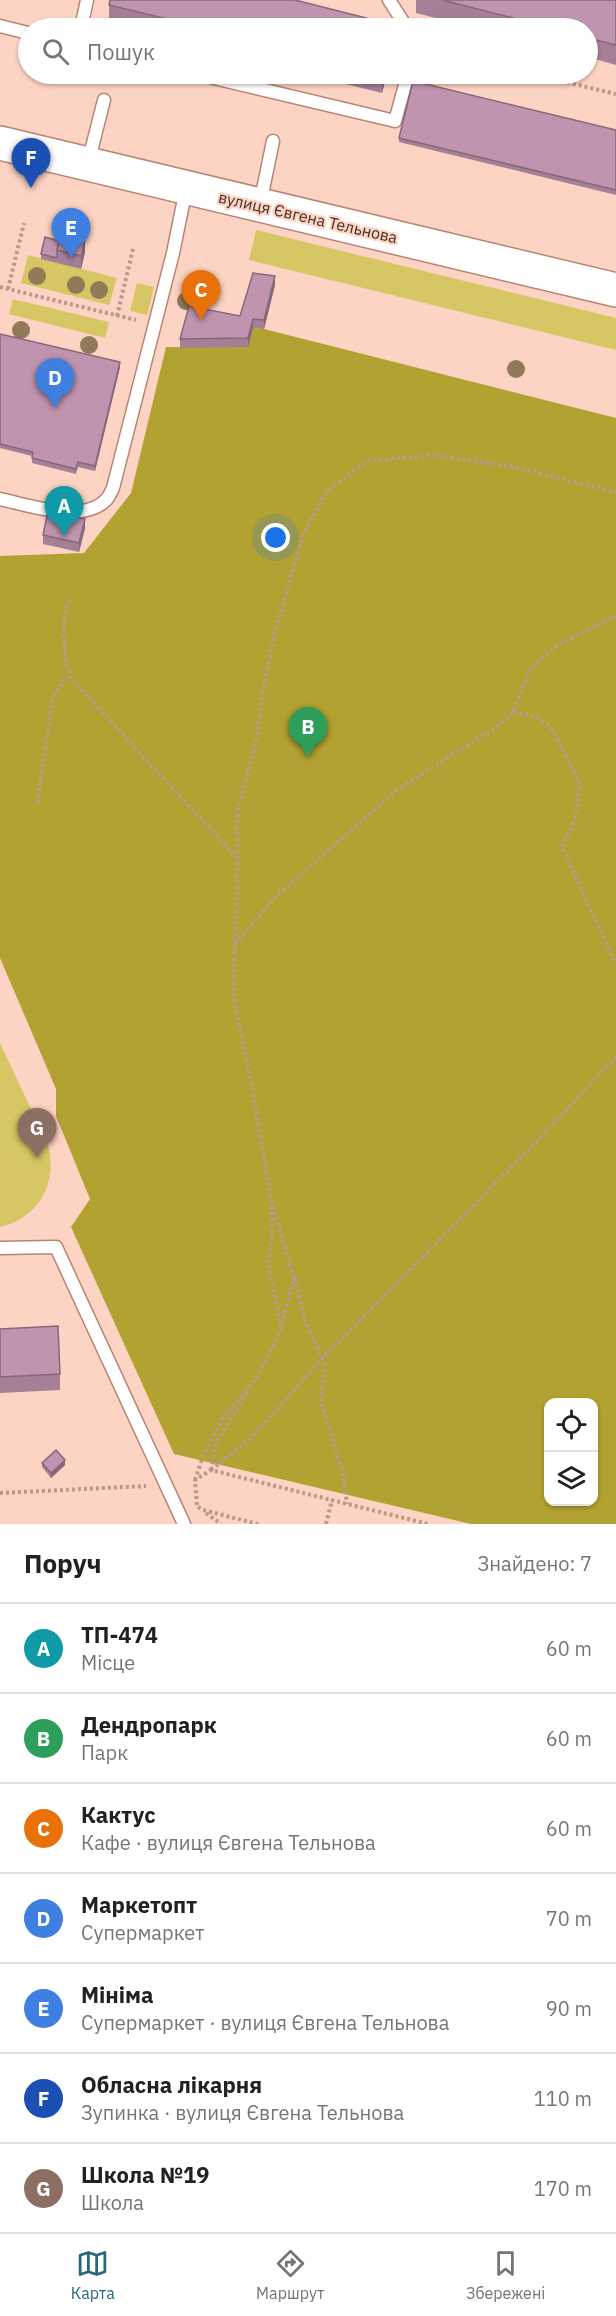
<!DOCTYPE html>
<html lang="uk">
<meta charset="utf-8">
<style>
:root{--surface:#fff;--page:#f2f2f2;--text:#202124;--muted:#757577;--line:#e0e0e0;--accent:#26677b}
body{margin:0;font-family:"IBM Plex Sans",sans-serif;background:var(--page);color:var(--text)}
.controls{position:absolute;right:18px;bottom:18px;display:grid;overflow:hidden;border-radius:12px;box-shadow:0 2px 4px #0004}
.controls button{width:54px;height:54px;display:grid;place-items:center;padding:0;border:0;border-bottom:2px solid var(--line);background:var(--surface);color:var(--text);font:30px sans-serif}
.you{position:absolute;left:276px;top:538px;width:21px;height:21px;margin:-15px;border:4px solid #fff;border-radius:50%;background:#1a73e8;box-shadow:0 0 0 9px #1a73e833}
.badge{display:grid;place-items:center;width:39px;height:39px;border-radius:50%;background:var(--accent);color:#fff;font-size:20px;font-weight:700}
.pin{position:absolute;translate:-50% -50px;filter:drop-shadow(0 2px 3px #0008)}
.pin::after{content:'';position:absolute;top:32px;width:21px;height:18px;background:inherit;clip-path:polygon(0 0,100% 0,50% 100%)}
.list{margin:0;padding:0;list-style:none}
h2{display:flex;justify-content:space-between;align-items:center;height:78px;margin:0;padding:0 24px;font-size:26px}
h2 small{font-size:20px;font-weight:400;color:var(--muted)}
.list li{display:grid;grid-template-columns:39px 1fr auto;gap:18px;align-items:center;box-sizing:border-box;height:90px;padding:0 24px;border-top:2px solid var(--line)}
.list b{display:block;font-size:22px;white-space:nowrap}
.list p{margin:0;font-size:20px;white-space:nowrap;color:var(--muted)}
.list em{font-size:20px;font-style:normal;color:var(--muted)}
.icon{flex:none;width:33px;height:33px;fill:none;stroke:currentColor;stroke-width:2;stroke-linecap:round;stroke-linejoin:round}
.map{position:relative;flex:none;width:616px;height:1524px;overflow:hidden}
.search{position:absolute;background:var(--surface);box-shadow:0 2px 4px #0004;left:18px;right:18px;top:18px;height:66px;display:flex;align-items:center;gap:15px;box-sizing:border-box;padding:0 21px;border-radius:33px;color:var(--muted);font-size:22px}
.sheet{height:708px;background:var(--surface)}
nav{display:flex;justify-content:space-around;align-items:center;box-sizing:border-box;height:84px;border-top:2px solid var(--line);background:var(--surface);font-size:16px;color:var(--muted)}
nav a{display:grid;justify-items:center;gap:3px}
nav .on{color:var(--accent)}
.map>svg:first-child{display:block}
.green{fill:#d6c764}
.forest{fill:#b2a231;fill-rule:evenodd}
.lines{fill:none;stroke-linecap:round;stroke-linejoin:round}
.service-casing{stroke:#b68674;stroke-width:15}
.primary-casing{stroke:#b68674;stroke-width:36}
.path{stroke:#ba988b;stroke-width:4;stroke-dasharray:3 3;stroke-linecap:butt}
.service{stroke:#fff;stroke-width:12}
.primary{stroke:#fff;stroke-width:33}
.tree{fill:#917a59}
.wall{fill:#a57f96}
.shaded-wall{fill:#86687a}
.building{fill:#c094af;stroke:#86687a;stroke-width:1.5}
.labels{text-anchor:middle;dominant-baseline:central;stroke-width:4.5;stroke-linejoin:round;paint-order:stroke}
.street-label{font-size:16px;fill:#432f28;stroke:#fdd3c3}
</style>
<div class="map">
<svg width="616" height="1524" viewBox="0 0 616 1524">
<rect width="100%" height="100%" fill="#fdd3c3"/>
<path class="green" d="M256,230l360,88v32l-367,-90z
M28,255l89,23 -8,27 -88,-22z
M137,283l17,4 -7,28 -17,-4z
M13,299l96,23 -4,16 -96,-24z
M0,1043l48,102c10,38 -9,73 -48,82z"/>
<path class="forest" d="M253,328l11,1 352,89v1106h-145l-297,-70 -103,-227 19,-28 -34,-83v-27l-56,-131v-402l84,-3 47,-60 35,-146h81zM548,1402h46v100h-46z"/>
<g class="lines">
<defs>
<path id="service" d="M389,0l18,28
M0,26l28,7
M81,28l6,-28
M197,74l198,47 13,-47
M88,163l16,-63
M260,204l13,-63
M0,499c28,6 82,25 106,1 3,-3 5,-8 7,-12l60,-235 13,-64
M0,1248l56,-1 128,277"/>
<path id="primary" d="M0,143l616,147"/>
</defs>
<use href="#service" class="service-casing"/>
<use href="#primary" class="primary-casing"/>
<path class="path" d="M532,74l84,20
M0,287l136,33
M8,289l16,-66
M117,316l16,-67
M69,599c-8,27 -6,51 1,78l167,181
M513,712l24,5 15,12 28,55 -5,36 -13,27 54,118
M37,803l16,-106 11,-17 6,-3
M235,944l40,-47 122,-107 98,-62 18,-16 18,-45 28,-23 57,-28
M271,1206l1,34 -4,22 13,64
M295,1278l10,43 20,43 -4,37 22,73 4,30
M211,1470l38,-30 73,-81 211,-214 83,-88
M211,1470l5,-27 33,-53
M195,1480l8,-24 19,-37 32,-38 14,-25 13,-27 13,-51 -23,-79 -18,-106 -20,-100 4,-98v-84l18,-64 7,-53 13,-62 28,-97 23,-43 42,-31 65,-6 77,11 106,26
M0,1493l146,-7
M197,1505l-2,-25 16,-10 217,54
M198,1507l5,3 55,14
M206,1513l15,11
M326,1524l6,-24"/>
<use href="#service" class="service"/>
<use href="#primary" class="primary"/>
</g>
<g class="tree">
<circle cx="37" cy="276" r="9"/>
<circle cx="76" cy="285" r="9"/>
<circle cx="99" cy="290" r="9"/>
<circle cx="186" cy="301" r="9"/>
<circle cx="21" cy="330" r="9"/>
<circle cx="89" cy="345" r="9"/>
<circle cx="516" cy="369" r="9"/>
</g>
<path class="wall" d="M416,0h200v65l-28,-8v-29h-112l-60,-15z
M109,5l285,23h-270l-15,-3z
M306,74h81l-5,19z
M616,130v65l-217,-53v-4z
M45,237l40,15 -4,17 -40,-10v-5z
M275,285l-11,44 -11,-1 -5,19 -68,1v-9l60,-23z
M0,334l120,33 -25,104 -17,-4 -2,7 -44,-11v-7l-32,-8z
M85,528l-6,24 -36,-8v-9z
M0,1329l60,45v16l-60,3z
M42,1463l23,2 -14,13 -9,-11z"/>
<path class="shaded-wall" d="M382,74h5l-5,19z
M85,240v12l-4,17v-13z
M275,276v9l-11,44v-9z
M253,319v9l-5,19v-9z
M120,362v5l-25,104v-5z
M85,519v9l-6,24v-9z
M65,1460v5l-14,13v-5z"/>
<path class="building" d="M110,0h185l99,25 -1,3h-189l-95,-23z
M442,0h174v45l-28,-7v-10h-35z
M413,81l203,49v60l-217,-52z
M61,234l24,6 -4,16 -24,-6z
M45,237l14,4 -2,9v8l-16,-4z
M253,273l22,3 -11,44 -11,-1 -5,19 -68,1 9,-33 51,10z
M0,334l120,28 -25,104 -17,-4 -2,7 -44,-11 1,-6 -33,-8z
M48,511l37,8 -6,24 -36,-8z
M58,1326l2,48 -60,3v-48z
M56,1450l9,10 -14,13 -9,-10z"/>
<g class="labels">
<g class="street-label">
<text transform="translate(308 217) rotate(13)">вулиця Євгена Тельнова</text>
</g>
</g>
</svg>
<div class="controls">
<button><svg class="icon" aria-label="locate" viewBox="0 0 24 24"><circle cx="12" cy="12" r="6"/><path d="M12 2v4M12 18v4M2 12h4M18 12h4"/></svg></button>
<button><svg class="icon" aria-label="layers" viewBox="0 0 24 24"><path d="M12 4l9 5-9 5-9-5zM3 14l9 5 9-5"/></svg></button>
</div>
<div class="you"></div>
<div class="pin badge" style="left:64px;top:536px;background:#0f9aa8">A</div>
<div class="pin badge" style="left:308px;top:757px;background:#2e9e5b">B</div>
<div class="pin badge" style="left:201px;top:320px;background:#e8710a">C</div>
<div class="pin badge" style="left:55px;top:408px;background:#3f7fe0">D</div>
<div class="pin badge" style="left:71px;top:258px;background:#3f7fe0">E</div>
<div class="pin badge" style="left:31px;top:188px;background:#1a4fb4">F</div>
<div class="pin badge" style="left:37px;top:1158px;background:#8d6e63">G</div>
<div class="search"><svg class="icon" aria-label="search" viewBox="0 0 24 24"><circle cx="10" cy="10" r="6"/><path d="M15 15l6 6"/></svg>Пошук</div>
</div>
<section class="sheet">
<h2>Поруч<small>Знайдено: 7</small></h2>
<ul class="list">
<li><span class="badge" style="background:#0f9aa8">A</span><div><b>ТП-474</b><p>Місце</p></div><em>60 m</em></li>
<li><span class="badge" style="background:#2e9e5b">B</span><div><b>Дендропарк</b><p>Парк</p></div><em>60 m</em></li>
<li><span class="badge" style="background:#e8710a">C</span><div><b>Кактус</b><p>Кафе · вулиця Євгена Тельнова</p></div><em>60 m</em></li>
<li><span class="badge" style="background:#3f7fe0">D</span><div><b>Маркетопт</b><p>Супермаркет</p></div><em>70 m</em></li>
<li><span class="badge" style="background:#3f7fe0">E</span><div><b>Мініма</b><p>Супермаркет · вулиця Євгена Тельнова</p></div><em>90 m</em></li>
<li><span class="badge" style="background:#1a4fb4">F</span><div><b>Обласна лікарня</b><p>Зупинка · вулиця Євгена Тельнова</p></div><em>110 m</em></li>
<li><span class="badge" style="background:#8d6e63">G</span><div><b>Школа №19</b><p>Школа</p></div><em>170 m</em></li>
</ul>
</section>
<nav>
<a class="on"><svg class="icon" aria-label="map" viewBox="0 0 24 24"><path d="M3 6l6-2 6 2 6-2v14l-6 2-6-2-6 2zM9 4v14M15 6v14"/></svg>Карта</a>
<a><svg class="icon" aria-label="directions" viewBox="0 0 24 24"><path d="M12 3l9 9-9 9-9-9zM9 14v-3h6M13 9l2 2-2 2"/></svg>Маршрут</a>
<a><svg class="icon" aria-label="saved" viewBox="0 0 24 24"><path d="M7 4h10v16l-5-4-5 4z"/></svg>Збережені</a>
</nav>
